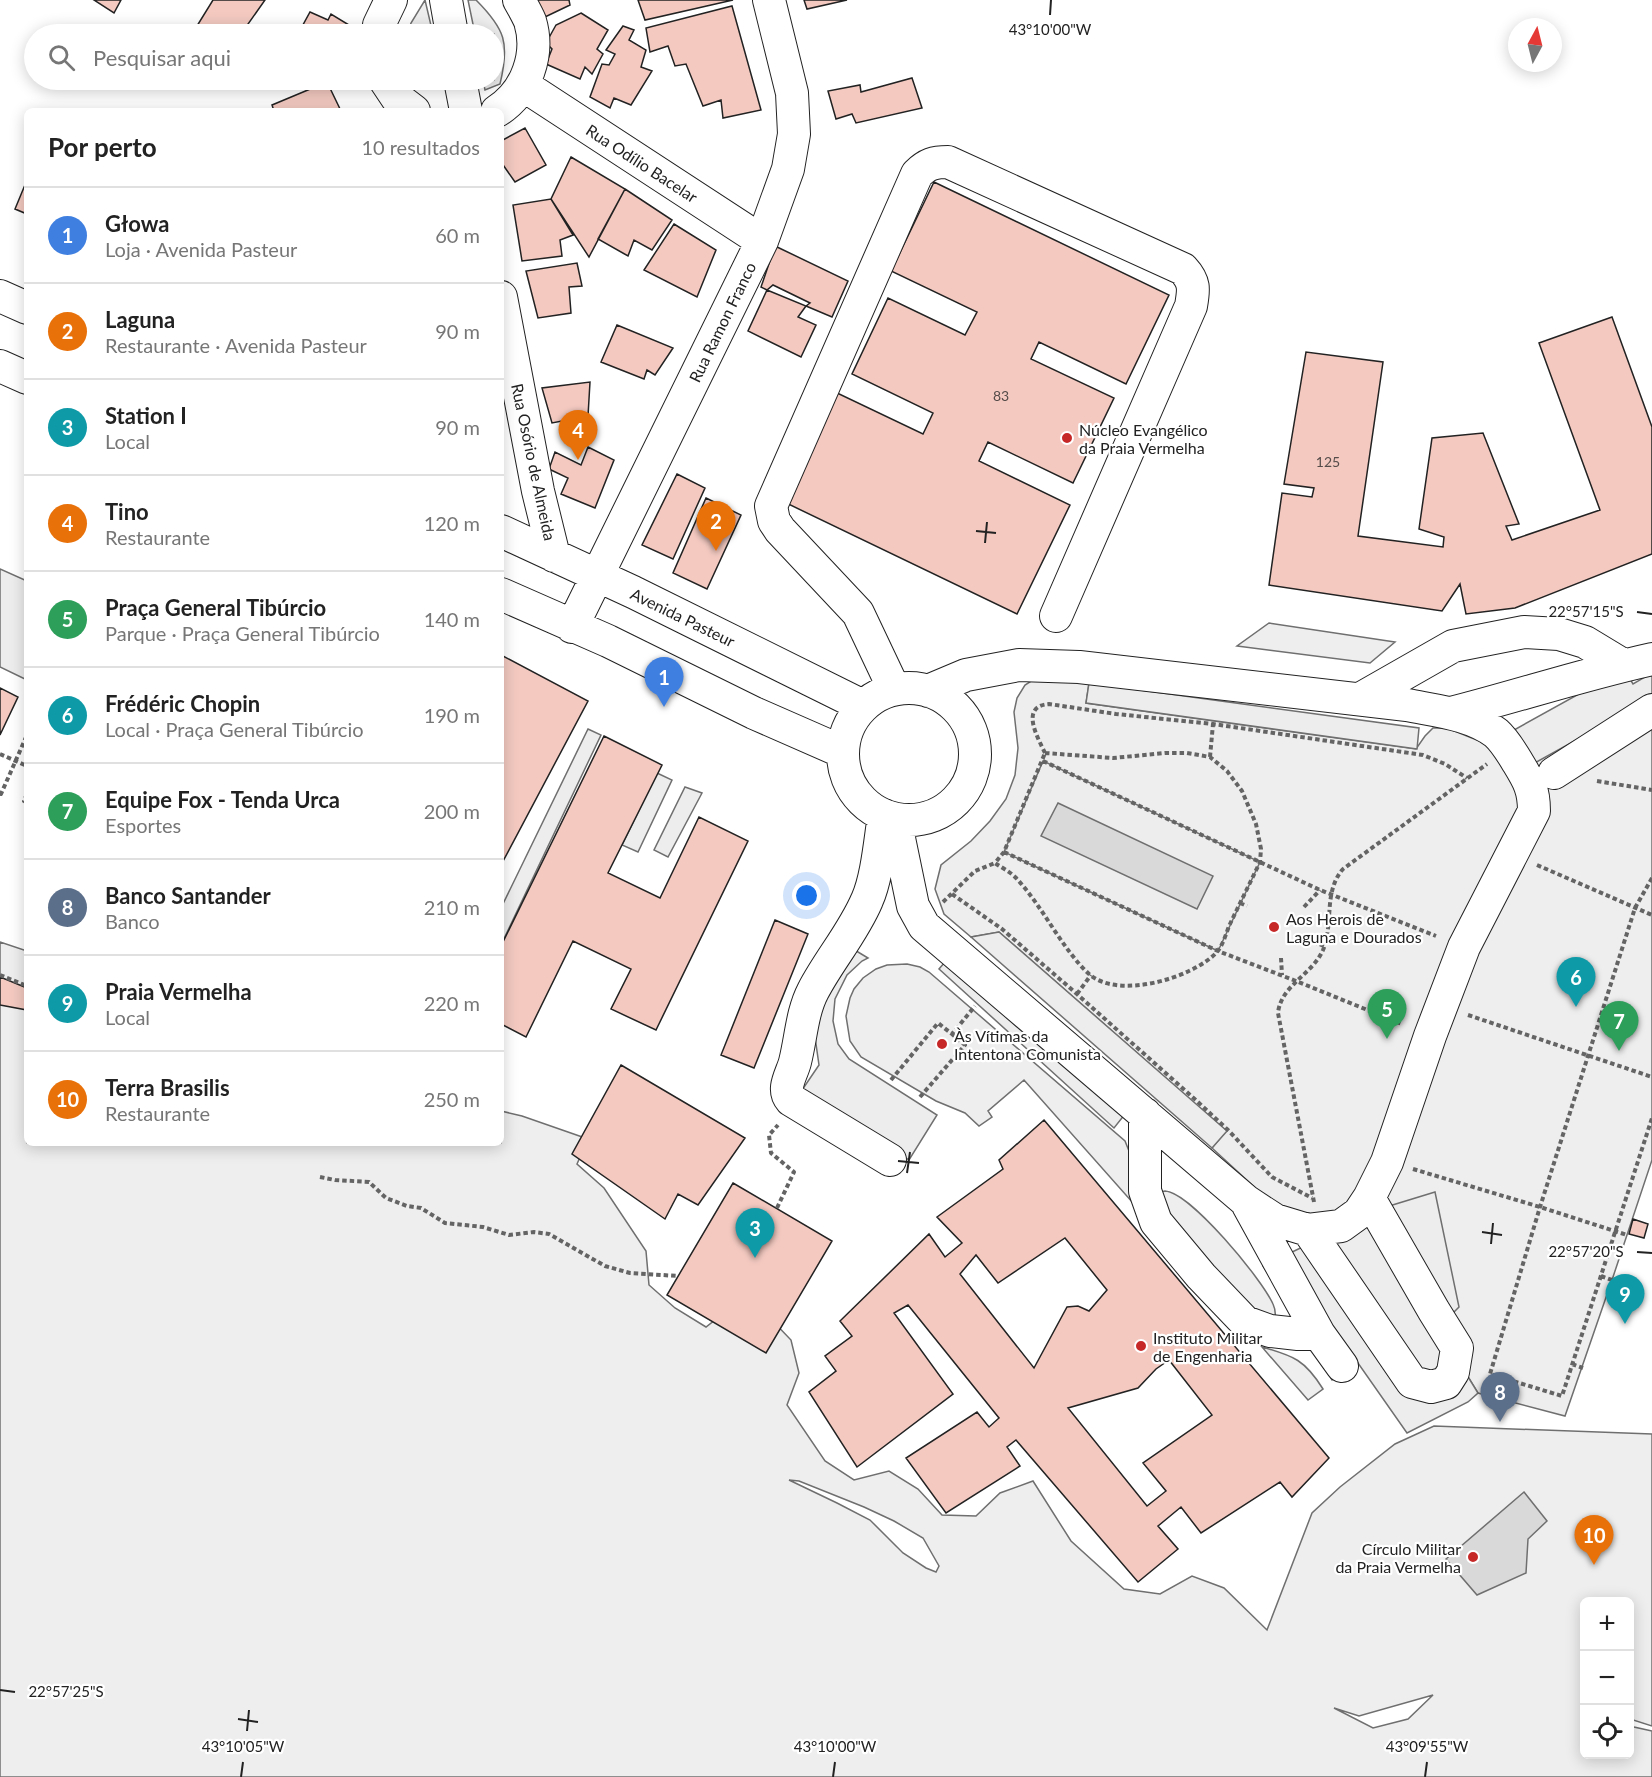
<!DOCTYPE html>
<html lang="pt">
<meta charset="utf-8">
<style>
:root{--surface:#fff;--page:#f6f6f6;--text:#222;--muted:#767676;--line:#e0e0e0;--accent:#c62828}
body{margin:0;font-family:Lato,sans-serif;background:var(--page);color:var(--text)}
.controls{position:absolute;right:18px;bottom:18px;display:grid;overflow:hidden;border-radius:9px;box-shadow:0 3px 15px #0003}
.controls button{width:54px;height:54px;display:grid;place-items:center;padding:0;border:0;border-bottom:2px solid var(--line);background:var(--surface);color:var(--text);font:30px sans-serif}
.compass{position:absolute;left:1508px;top:18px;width:54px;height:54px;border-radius:50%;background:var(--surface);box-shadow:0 3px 15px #0003;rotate:7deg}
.you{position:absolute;left:807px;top:896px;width:21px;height:21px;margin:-15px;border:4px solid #fff;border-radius:50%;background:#1a73e8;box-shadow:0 0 0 9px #1a73e833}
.badge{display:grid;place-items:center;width:39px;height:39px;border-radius:50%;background:var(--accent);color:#fff;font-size:20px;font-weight:700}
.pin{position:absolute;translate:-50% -50px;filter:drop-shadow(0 2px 3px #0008)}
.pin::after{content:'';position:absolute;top:32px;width:21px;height:18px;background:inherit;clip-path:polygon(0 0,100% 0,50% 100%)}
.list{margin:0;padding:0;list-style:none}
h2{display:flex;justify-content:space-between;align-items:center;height:78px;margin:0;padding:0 24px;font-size:26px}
h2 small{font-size:20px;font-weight:400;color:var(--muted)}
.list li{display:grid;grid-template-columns:39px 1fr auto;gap:18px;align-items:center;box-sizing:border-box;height:96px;padding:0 24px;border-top:2px solid var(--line)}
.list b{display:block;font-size:22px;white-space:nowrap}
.list p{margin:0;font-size:20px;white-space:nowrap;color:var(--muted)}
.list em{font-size:20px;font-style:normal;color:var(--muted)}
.icon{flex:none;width:33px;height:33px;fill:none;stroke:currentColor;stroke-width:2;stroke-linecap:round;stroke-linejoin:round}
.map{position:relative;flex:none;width:1652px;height:1777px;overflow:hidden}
.search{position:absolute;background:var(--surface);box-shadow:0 3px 15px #0003;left:24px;top:24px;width:480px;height:66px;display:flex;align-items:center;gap:15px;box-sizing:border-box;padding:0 21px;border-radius:33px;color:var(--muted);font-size:22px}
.panel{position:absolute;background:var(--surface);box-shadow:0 3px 15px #0003;left:24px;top:108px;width:480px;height:1038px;border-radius:9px}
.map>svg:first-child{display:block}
.green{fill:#eee;stroke:#6f6f6f;stroke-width:1.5;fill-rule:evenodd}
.parking{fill:#ededed;stroke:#6f6f6f;stroke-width:1.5}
.water{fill:#d9d9d9;stroke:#6f6f6f;stroke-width:1.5}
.building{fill:#f3c9c0;stroke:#222;stroke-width:1.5;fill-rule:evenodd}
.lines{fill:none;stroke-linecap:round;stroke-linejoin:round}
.minor-casing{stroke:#222;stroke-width:34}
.path{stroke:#646464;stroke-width:4;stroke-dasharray:4.5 3;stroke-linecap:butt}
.minor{stroke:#fff;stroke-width:32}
.ticks{fill:none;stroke:#222;stroke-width:2}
.poi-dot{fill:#c62828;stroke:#fff;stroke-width:2}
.labels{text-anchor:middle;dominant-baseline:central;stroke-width:4.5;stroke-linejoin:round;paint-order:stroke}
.number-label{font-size:14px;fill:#564c4a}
.street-label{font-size:16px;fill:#222;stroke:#fff}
.poi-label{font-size:16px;fill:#222;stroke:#fff;text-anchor:start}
.ticks-label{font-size:15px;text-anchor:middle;fill:#222;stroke:#fff;stroke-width:4.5;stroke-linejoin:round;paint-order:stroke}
</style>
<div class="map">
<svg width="1652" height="1777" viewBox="0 0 1652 1777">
<rect width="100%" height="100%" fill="#fff"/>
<path class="green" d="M425,0l8,34h-26l4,-11z
M468,0h8c29,29 34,43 24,84l-15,6 -2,-10h11v-46h-19z
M1269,623l126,19 -25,21 -133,-17z
M1039,676l50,7 -3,20 330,46 9,-13 8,-8h14l47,19 158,-49v462l-40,120 -47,136 -87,-23 -40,-65 -52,-121 -98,11 -76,-70 14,-17 -227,-199 -28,5 -27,-23 -9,-25 6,-24 30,-24 19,-20 16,-22 9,-24 3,-27 -4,-36 3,-14 8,-13z
M0,942l27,9v192h474v-32l21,5 66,23 -11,25 27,24 42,63 3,34 26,23 31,19 28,-22 32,9 25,26 8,33 -12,32 38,56 29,19 35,-9 29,18 24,26 34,1 24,-23 33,-12 38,60 53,48 36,5 32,-18 32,12 43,42 45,-117 28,-26 55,-43 39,-18 218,8v292l-22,-7v-117h-46v152h46v-31l4,4 18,4v46h-1652zM789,1480l10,1 65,26 30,14 29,17 16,28 -3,6 -10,-4 -23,-15 -33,-33 -33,-17zM1433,1695l-25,24 -35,9 -39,-20 25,8z
M907,964l13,3 9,5 196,169 4,10 12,61 -117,-132 -36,31 4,6 -13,9 -14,-13 -29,-12 -75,-44 -11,-16 -4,-25 4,-18 4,-9 9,-11 13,-9 11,-4z
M1165,1191c25,1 97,88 108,113 3,6 3,11 2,18l-6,2 -89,-82 -20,-50z
M1262,1347c32,9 43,13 61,42l-15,11z"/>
<path class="parking" d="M0,569l27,12v99l-27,-13z
M1624,669l9,15 19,-11v25l-119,66 -19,-34z
M1089,683l330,45 -2,21 -331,-46z
M588,729l13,6 -100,210v-37z
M1043,761l217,101 -42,89 -214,-99z
M657,773l15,7 -34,72 -16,-7z
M685,787l17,6 -34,64 -14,-7z
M999,932l228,199 -15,17 -241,-211z
M848,946l20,12 -6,3 -15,14 -12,24 -2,22 5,23 11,15 88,56 -28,45 -109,-67 19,-28 -6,-42z
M951,955l178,154 -15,19 -175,-159z
M1435,1192l24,115 -21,21 40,65 -10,9 -61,31 -49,-70 -26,17 -44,-77 -25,-37 123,-59z"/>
<path class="water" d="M1058,803l155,73 -16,33 -156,-73z
M1524,1492l23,29 -19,18 -2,34 -49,22 -31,-36z"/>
<path class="building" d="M94,0h27l-7,13z
M213,0h52l-24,34h-49z
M535,0h34l1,5 -25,12z
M638,0h95l-88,20z
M804,0h43l-40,9z
M732,6l29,104 -38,8 -2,-18 -18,6 -17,-42 -11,2 -7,-20 -18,6 -4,-24z
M310,12l18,8 3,-6 18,11 -6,9h-45z
M581,13l27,17 -11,19 6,5 -11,20 -7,-7 -5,12 -34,-15 6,-15 -6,-6 10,-18z
M623,26l11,4 -5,10 17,10 -5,17 11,4 -21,34 -17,-7 -4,10 -20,-11 12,-33 7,1 6,-11 -9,-4z
M912,78l10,30 -66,15 -4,-9 -16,5 -8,-28 32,-6 1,7z
M327,82l14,29h-67l-2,-6z
M525,128l21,37 -31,17 -14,-20v-21z
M571,157l54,32 -36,68 -38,-58z
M27,180v34l-12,-5z
M934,182l235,113 -43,89 -87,-42 -8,17 83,39 -41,85 -85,-41 -9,19 91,44 -53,109 -237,-114 53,-109 90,43 10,-21 -81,-39 36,-76 77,37 12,-23 -86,-41z
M625,189l47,31 -20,30 -18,-10 -6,16 -30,-17z
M551,199l22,36 -13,5 2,16 -40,5 -9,-56z
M674,224l42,26 -19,47 -53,-27z
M775,246l73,35 -16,36 -26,-11 4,-3 -37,-18 -6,5 -6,-3z
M577,263l5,23 -13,1 2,26 -33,5 -12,-47z
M767,290l39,16 -8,11 18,8 -15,32 -53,-26z
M1612,317l40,110v127l-137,54 -49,6 -6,-30 -18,27 -173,-26 13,-92 30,4 2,-9 -30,-4 22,-132 77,10 -25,174 85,11 1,-10 -25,-8 13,-91 51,-5 36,91 -13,2 6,14 88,-30 -61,-167z
M617,325l56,23 -18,27 -8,-5 -3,9 -43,-17z
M590,382l-2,34 -36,7 -10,-35z
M588,447l26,13 -19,48 -34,-14 7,-16 -19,-9 6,-17 26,13z
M677,474l28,14 -32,71 -31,-14z
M706,498l35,17 -34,74 -34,-16z
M501,655l87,46 -87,164z
M0,688l18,9 -18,38z
M604,736l58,29 -54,108 52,25 39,-81 49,24 -92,189 -45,-21 20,-40 -58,-28 -47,96 -25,-13v-78z
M775,920l33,14 -54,134 -33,-13z
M0,977l27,11v22l-27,-5z
M621,1065l124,73 -47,67 -20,-11 -13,25 -93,-65z
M1044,1120l285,338 -37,39 -12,-15 -79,51 -20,-26 -23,19 20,23 -40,33 -122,-142 -9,7 13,19 -74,47 -40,-55 71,-46 12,15 10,-9 -91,-113 -14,8 59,81 -96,73 -48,-75 27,-21 -11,-15 27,-20 -12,-15 89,-87 16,23 17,-14 -25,-26 66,-48 -4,-9zM1065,1238l42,52 -18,21 -11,-5 -11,1 -33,61 -74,-94 16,-19 22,28zM1169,1360l43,55 -69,48 23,28 -19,15 -79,-98 70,-20 18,-19z
M733,1183l99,58 -66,112 -99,-58z
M1633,1219l15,5 -4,14 -15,-4z
M1612,1287l15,5 -3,12 -16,-4z"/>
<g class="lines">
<defs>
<path id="minor" d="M446,0l6,34
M378,34l1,-9 12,-25
M385,80l12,18 17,13
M460,80l6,31
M523,85l239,156
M497,111c30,-19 43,-57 33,-90 -3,-7 -7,-14 -11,-21
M0,296l27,12
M501,297l37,194 16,65
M0,366l27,12
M501,531l132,61 230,114
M501,594l107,47 146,72 89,39
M572,627l190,-386 26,-72 6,-35 -2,-41 -23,-93
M843 754a66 66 0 1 1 132 0a66 66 0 1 1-132 0Z
M894,689l-36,-76 -78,-83 -6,-9 -3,-15 146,-332c10,-10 17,-12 31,-12l235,107c12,13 11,20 8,37l-135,310
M1360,699l93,-53 71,-14 35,2 26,8 38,23
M1451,713c67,-17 133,-39 201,-54
M1554,773l98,-63
M884,815c-4,26 -7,63 -17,85 -14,33 -38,60 -54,91 -11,21 -12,47 -18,71 -3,12 -14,27 -4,38l99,60
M895,819l18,87 11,20 322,275 29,19 33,10 33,-4 18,-13 10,-15 18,-36 43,-126 34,-89 70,-136c0,-21 -5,-30 -16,-48 -6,-10 -13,-22 -22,-30 -25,-19 -59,-22 -89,-28l-328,-38 -60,-2 -53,10 -38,16
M1145,1114v77l11,31 45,54 44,46 25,9 28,3h21
M1248,1205l71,129 23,32
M1308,1230l104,152 19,5 15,-4 7,-11 4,-24 -23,-37 -65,-113"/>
</defs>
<use href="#minor" class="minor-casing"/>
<path class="path" d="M1045,753l68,5 52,-5h22l23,4 17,14 15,20 14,33 5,25 -1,13c-10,21 -20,41 -30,62 -4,9 -7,22 -14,29 -24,25 -98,47 -127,21 -27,-25 -46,-67 -72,-95 -6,-7 -15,-11 -22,-16l9,-11z
M1045,753c-7,-15 -26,-47 4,-49l67,10 97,10 210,31 22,9 22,14
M0,754l27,12
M1210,757l3,-33
M1043,761l277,129 116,46
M1597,781l55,9
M0,793l1,1 26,-59
M27,794l-3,7 3,1
M1004,852l214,99 78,30 106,43
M1537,865l115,50
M1652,878l-17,30 -95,299 -50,167 72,22 90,-278
M952,894l50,35 75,65 122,109 29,27 44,47 40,21
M943,902l32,-31 20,-8
M1240,903l7,3
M1304,907l16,-17
M1306,939l18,7
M1281,958l1,17
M0,975l27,11
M1077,994l14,-19
M1468,1015l184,62
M891,1080l47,-57 14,11 23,-28
M920,1097l45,-52 -13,-11
M1413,1169l127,38 87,28
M320,1177l15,3 34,2 17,16 21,8 14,2 24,15 38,4 26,8 25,-3 15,2 56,32 25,7 48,3
M1314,1202l-36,-189c3,-28 34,-38 45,-63 11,-27 0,-58 20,-81l144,-105
M777,1208l17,-36 -23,-19 -2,-18 9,-10
M1601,1276l11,4
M1572,1364l11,4"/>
<use href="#minor" class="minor"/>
</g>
<path class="ticks" d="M1050,15l1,-15M976,531l20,2M985,543l2,-21M1637,612l15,2M898,1161l21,2M907,1173l3,-21M1482,1232l20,3M1491,1244l2,-21M1637,1252l15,1M0,1690l15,2M238,1719l20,3M247,1731l2,-21M241,1777l2,-15M833,1777l2,-15M1425,1777l2,-15"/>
<g class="poi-dot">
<circle cx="1067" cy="438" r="6"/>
<circle cx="1274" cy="927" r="6"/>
<circle cx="942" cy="1044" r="6"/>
<circle cx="1141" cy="1346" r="6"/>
<circle cx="1473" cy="1557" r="6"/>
</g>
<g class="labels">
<g class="number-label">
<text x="1001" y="395">83</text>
<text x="1328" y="461">125</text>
</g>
<g class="street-label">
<text transform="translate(642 163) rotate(33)">Rua Odílio Bacelar</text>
<text transform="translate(722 322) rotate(-64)">Rua Ramon Franco</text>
<text transform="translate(534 462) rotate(78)">Rua Osório de Almeida</text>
<text transform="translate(683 617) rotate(26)">Avenida Pasteur</text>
</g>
<g class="poi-label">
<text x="1079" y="429">Núcleo Evangélico<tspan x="1079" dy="18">da Praia Vermelha</tspan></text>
<text x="1286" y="918">Aos Herois de<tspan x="1286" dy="18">Laguna e Dourados</tspan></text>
<text x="954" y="1035">Às Vítimas da<tspan x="954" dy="18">Intentona Comunista</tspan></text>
<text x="1153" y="1337">Instituto Militar<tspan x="1153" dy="18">de Engenharia</tspan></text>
<text x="1461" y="1548" text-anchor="end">Círculo Militar<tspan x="1461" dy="18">da Praia Vermelha</tspan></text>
</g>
</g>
<g class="ticks-label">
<text x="1050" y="35">43°10'00"W</text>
<text x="1586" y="617">22°57'15"S</text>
<text x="1586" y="1257">22°57'20"S</text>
<text x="66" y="1697">22°57'25"S</text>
<text x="243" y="1752">43°10'05"W</text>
<text x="835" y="1752">43°10'00"W</text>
<text x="1427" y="1752">43°09'55"W</text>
</g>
</svg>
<div class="controls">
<button>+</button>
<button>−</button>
<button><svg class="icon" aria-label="locate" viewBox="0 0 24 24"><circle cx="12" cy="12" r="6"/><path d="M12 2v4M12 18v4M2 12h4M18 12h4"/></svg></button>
</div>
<svg class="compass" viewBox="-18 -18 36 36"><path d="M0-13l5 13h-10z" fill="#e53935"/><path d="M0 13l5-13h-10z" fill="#767676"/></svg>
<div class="you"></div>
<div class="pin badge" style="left:664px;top:707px;background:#3f7fe0">1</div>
<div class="pin badge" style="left:716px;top:551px;background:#e8710a">2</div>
<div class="pin badge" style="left:755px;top:1258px;background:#0f9aa8">3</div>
<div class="pin badge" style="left:578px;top:460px;background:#e8710a">4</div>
<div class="pin badge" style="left:1387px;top:1039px;background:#2e9e5b">5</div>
<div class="pin badge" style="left:1576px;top:1007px;background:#0f9aa8">6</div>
<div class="pin badge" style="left:1619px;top:1051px;background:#2e9e5b">7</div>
<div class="pin badge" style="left:1500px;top:1422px;background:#5c6f8a">8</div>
<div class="pin badge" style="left:1625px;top:1324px;background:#0f9aa8">9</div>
<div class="pin badge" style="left:1594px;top:1565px;background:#e8710a">10</div>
<div class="search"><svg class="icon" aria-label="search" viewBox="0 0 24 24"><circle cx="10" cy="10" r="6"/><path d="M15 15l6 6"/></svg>Pesquisar aqui</div>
<section class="panel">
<h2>Por perto<small>10 resultados</small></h2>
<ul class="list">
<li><span class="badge" style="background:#3f7fe0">1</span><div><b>Głowa</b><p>Loja · Avenida Pasteur</p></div><em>60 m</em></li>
<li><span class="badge" style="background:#e8710a">2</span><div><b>Laguna</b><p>Restaurante · Avenida Pasteur</p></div><em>90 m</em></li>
<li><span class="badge" style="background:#0f9aa8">3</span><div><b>Station I</b><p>Local</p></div><em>90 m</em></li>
<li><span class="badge" style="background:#e8710a">4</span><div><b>Tino</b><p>Restaurante</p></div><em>120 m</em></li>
<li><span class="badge" style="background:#2e9e5b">5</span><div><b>Praça General Tibúrcio</b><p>Parque · Praça General Tibúrcio</p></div><em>140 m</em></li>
<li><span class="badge" style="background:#0f9aa8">6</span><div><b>Frédéric Chopin</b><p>Local · Praça General Tibúrcio</p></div><em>190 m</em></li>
<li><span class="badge" style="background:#2e9e5b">7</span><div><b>Equipe Fox - Tenda Urca</b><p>Esportes</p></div><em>200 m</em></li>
<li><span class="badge" style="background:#5c6f8a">8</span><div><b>Banco Santander</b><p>Banco</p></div><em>210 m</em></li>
<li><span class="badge" style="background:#0f9aa8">9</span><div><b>Praia Vermelha</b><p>Local</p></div><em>220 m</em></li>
<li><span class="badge" style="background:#e8710a">10</span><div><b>Terra Brasilis</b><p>Restaurante</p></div><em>250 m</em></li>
</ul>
</section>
</div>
